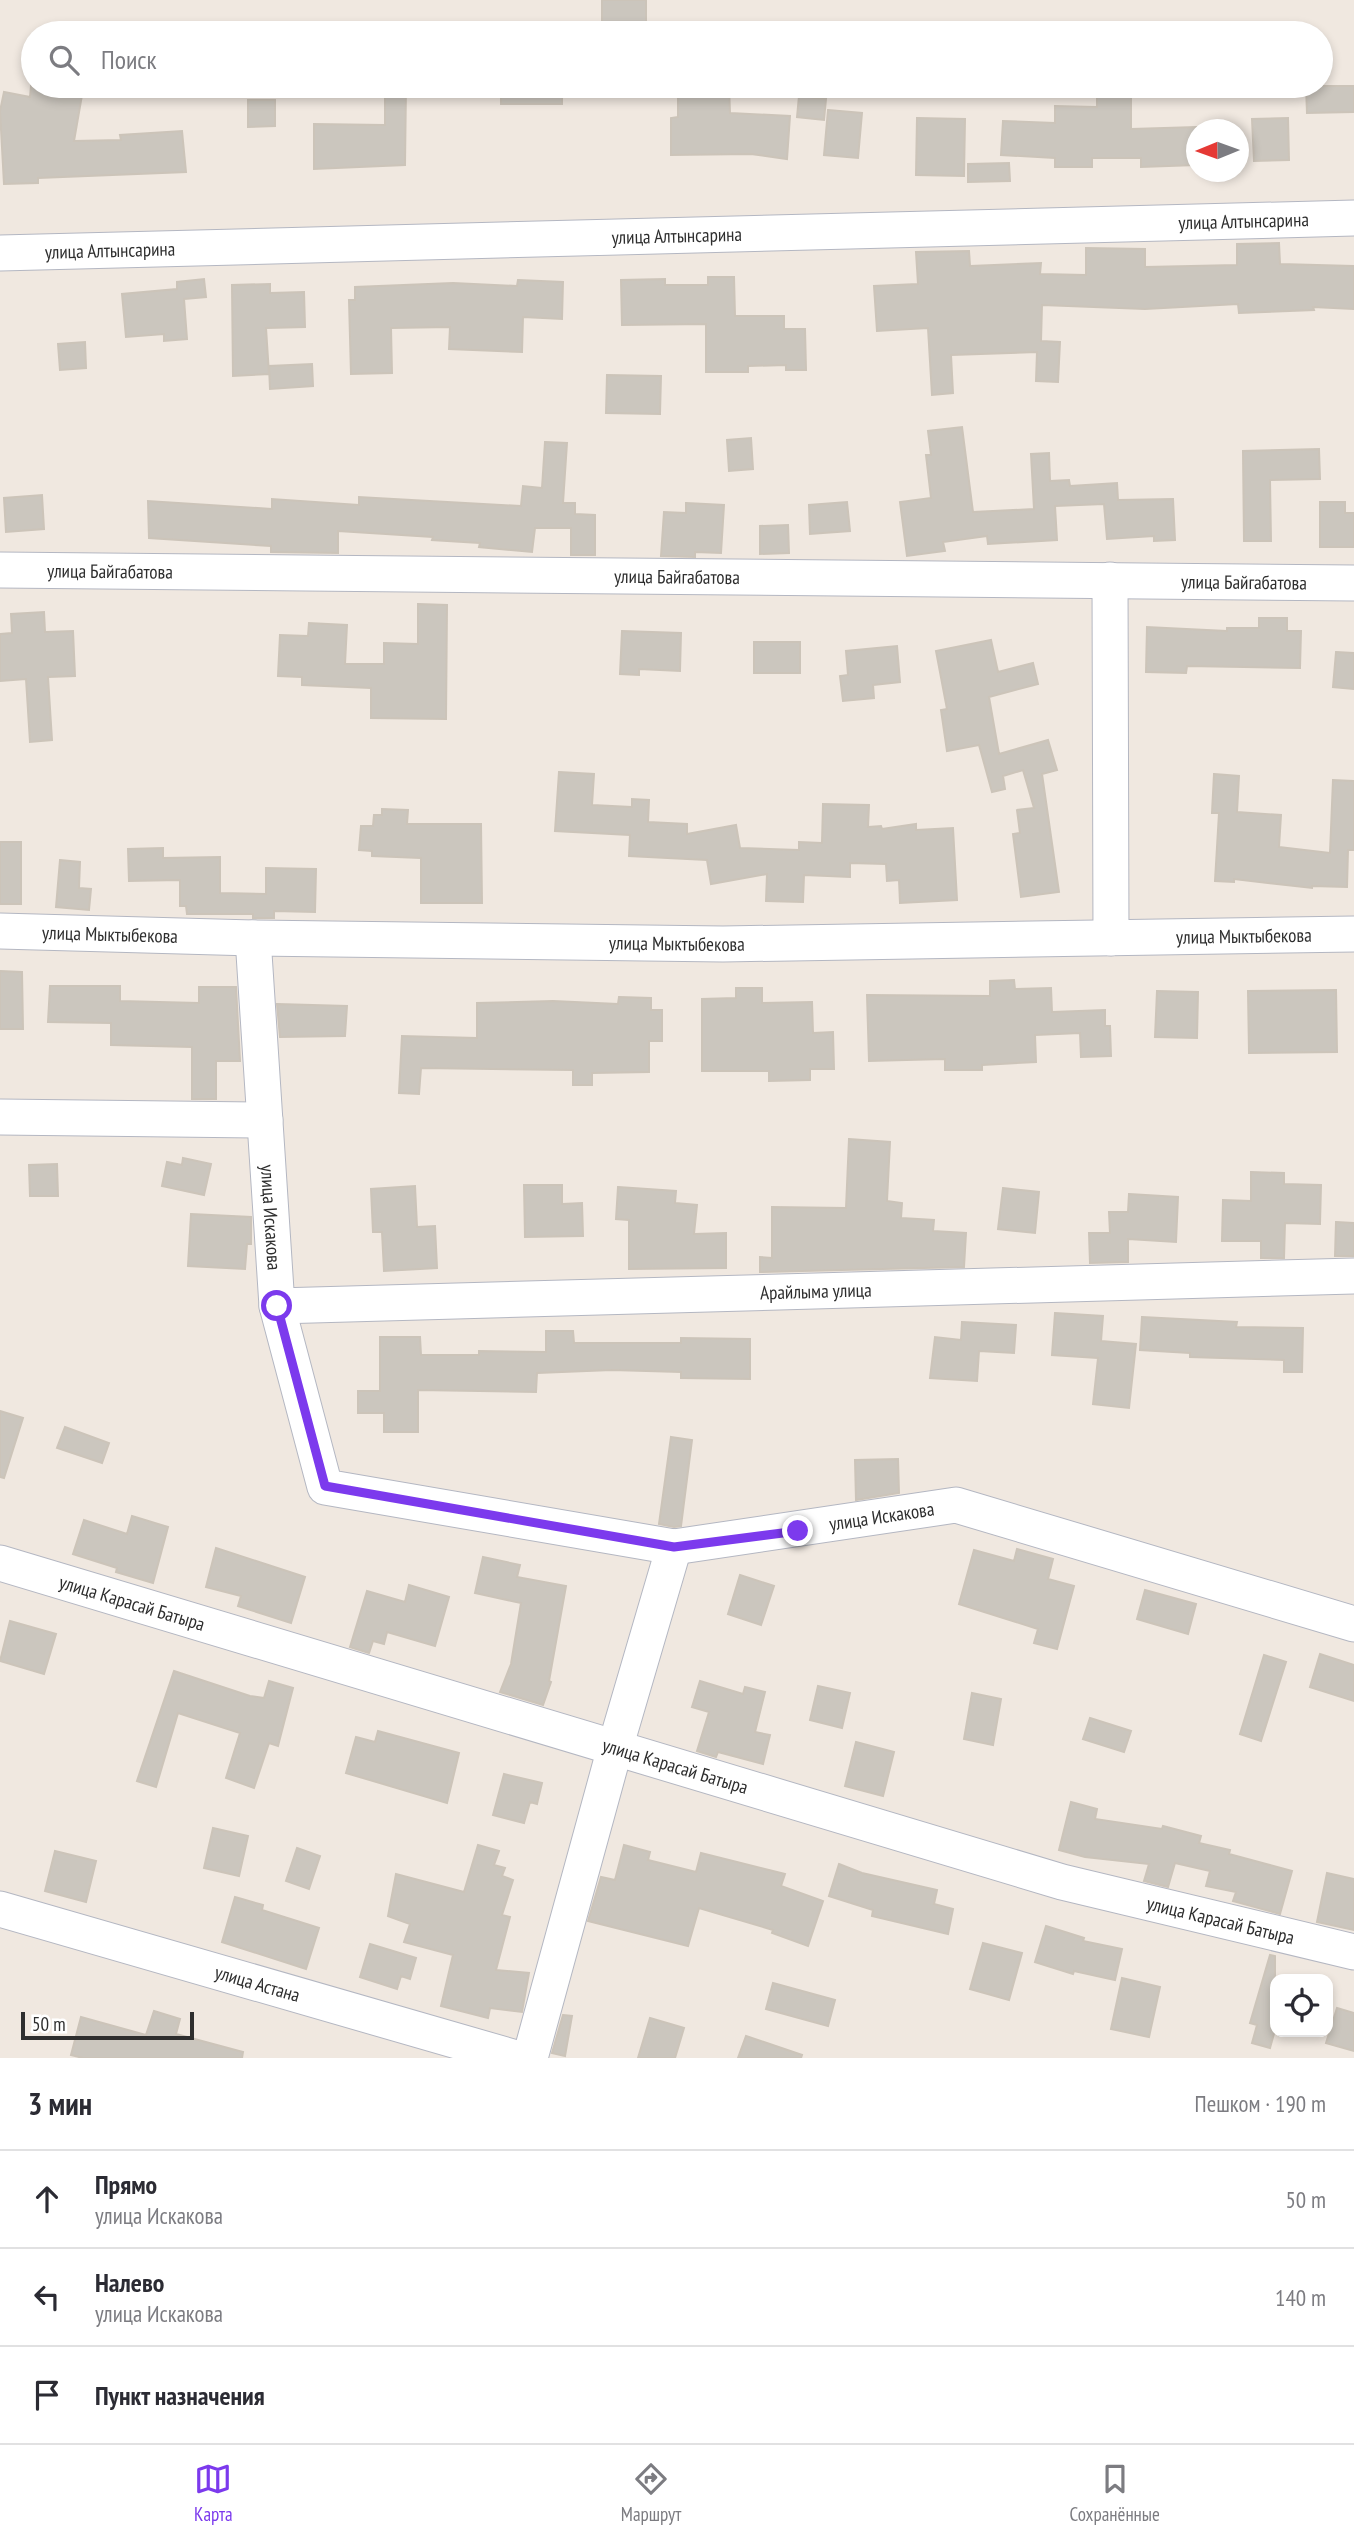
<!DOCTYPE html>
<html lang="ru">
<meta charset="utf-8">
<style>
:root{--surface:#fff;--page:#f2f2f3;--text:#2b2b33;--muted:#7c7c81;--line:#e1e1e2;--accent:#7c3aed}
body{margin:0;font-family:"PT Sans Narrow",sans-serif;background:var(--page);color:var(--text)}
.controls{position:absolute;right:21px;bottom:21px;display:grid;overflow:hidden;border-radius:14px;box-shadow:0 4px 10px #0003}
.controls button{width:63px;height:63px;display:grid;place-items:center;padding:0;border:0;border-bottom:2px solid var(--line);background:var(--surface);color:var(--text);font:35px sans-serif}
.compass{position:absolute;left:1186px;top:119px;width:63px;height:63px;border-radius:50%;background:var(--surface);box-shadow:0 4px 10px #0003;rotate:269deg}
.scale{position:absolute;left:21px;bottom:18px;width:173px;box-sizing:border-box;padding-left:7px;border:4px solid #2e2e2e;border-top:0;font-size:19px;line-height:24px;white-space:nowrap;color:#2e2e2e;-webkit-text-stroke:5px #fff;paint-order:stroke}
.stop{position:absolute;width:21px;height:21px;margin:-16px;border:5px solid #7c3aed;border-radius:50%;background:#fff}
.stop.end{background:#7c3aed;border-color:#fff;box-shadow:0 2px 7px #0008}
.list{margin:0;padding:0;list-style:none}
h2{display:flex;justify-content:space-between;align-items:center;height:91px;margin:0;padding:0 28px;font-size:30px}
h2 small{font-size:23px;font-weight:400;color:var(--muted)}
.list li{display:grid;grid-template-columns:46px 1fr auto;gap:21px;align-items:center;box-sizing:border-box;height:98px;padding:0 28px;border-top:2px solid var(--line)}
.list b{display:block;font-size:26px;white-space:nowrap}
.list p{margin:0;font-size:23px;white-space:nowrap;color:var(--muted)}
.list em{font-size:23px;font-style:normal;color:var(--muted)}
.icon{flex:none;width:38px;height:38px;fill:none;stroke:currentColor;stroke-width:2;stroke-linecap:round;stroke-linejoin:round}
.map{position:relative;flex:none;width:1354px;height:2058px;overflow:hidden}
.search{position:absolute;background:var(--surface);box-shadow:0 4px 10px #0003;left:21px;right:21px;top:21px;height:77px;display:flex;align-items:center;gap:18px;box-sizing:border-box;padding:0 24px;border-radius:38px;color:var(--muted);font-size:26px}
.sheet{height:385px;background:var(--surface)}
nav{display:flex;justify-content:space-around;align-items:center;box-sizing:border-box;height:98px;border-top:2px solid var(--line);background:var(--surface);font-size:19px;color:var(--muted)}
nav a{display:grid;justify-items:center;gap:4px}
nav .on{color:var(--accent)}
.map>svg:first-child{display:block}
.building{fill:#cbc6be;stroke:#ccc4b9;stroke-width:2}
.lines{fill:none;stroke-linecap:round;stroke-linejoin:round}
.minor-casing{stroke:#b4b7c2;stroke-width:37}
.minor{stroke:#fff;stroke-width:35}
.route{stroke:#7c3aed;stroke-width:9}
.labels{text-anchor:middle;dominant-baseline:central;stroke-width:5;stroke-linejoin:round;paint-order:stroke}
.street-label{font-size:19px;fill:#2e2e2e;stroke:#fff}
</style>
<div class="map">
<svg width="1354" height="2058" viewBox="0 0 1354 2058">
<rect width="100%" height="100%" fill="#f0e8e0"/>
<path class="building" d="M602,0h44v33h-44z
M31,86l51,9 -8,46 47,-1 -1,-5 62,-4 4,41 -148,6v5l-34,1 -4,-73 4,-19 26,5z
M385,86h21l-1,79 -91,4v-45l71,1z
M501,86h61v18h-61z
M709,86h20l1,27 60,3 -3,43 -36,-5 -80,1v-37l7,-1v-26h31z
M1097,86h34v43l65,-2v38l-55,2v-9h-49v9h-37v-9l-54,-3 2,-34 52,2v-17l42,1z
M1306,86h48v26l-47,1z
M799,96l27,3 -2,21 -27,-3z
M248,100h27v26l-27,1z
M828,110l34,3 -4,45 -34,-3z
M917,118l48,1 -1,57 -48,-1z
M1288,118l1,42 -35,1 -2,-42z
M1009,163l1,18 -42,1v-18z
M1279,243l1,21 74,2v43l-41,-2 1,3 -75,3 -1,-9 -93,5 -103,-4 -1,36 19,1 -2,40 -22,-1 1,-29 -86,3 2,38 -21,2 -4,-67 -51,3 -3,-45 44,-2 -2,-32 53,-1 1,15 71,-3 -1,11 46,1v-27l59,1v18l92,-2v-21z
M708,277h26l1,39h49v13h21l1,41h-20v-5l-38,1v6h-42v-48l-84,1 -1,-45 44,-1v6h43z
M204,279l2,18 -22,2 3,40 -23,2v-7l-38,3 -4,-43 55,-5v-7z
M518,280l45,2 -1,37 -39,-2 -1,35 -73,-3 1,-22 -59,1 1,45 -41,1 -2,-74h6v-13l98,-4 64,3z
M270,284v9l34,-1 1,35 -39,1 3,46 -36,2 -1,-91z
M85,342l1,26 -26,2 -2,-26z
M312,364l1,22 -43,3 -1,-23z
M607,375l54,1 -1,38 -54,-1z
M962,427l11,85 61,-3 -3,-55 18,-1 1,28 19,-1 1,6 47,-3 1,17 55,-1 2,41 -21,1v-5l-47,3 -3,-35 -49,2 2,34 -69,4 -1,-8 -44,6 2,9 -38,5 -7,-54 31,-4 -5,-43h5l-3,-24z
M751,438l2,31 -24,2 -2,-31z
M545,442l22,1 -4,60h12v11l20,1v40h-24v-27h-36l-3,24 -53,-5 1,-4 -48,-3 1,-3 -95,-6v22l-67,-1v-6l-122,-8 -1,-37 124,8v-10l87,6v-8l162,9 2,-20 19,2z
M1319,449l1,30 -50,1 1,61h-27l-1,-90z
M42,495l2,34 -38,3 -2,-34z
M847,502l3,29 -40,3 -1,-29z
M1320,502h25v11h9v34h-34z
M686,503l38,2 -3,48 -26,-1v5l-34,-1 3,-44 22,1z
M788,525l1,28 -29,1v-28z
M418,604l29,1 -1,114 -75,-1v-30l-69,-3v-8l-24,-1 2,-41 28,1 1,-13 38,2 -2,39h39v-21l34,1z
M44,612l1,20 28,-1 2,45 -27,1 4,63 -22,2 -4,-63 -26,2v-47l12,-1 -1,-19z
M1259,618h28v13h14l-1,37 -113,-2 -1,7 -40,-1 1,-45 80,4v-3h32z
M622,631l59,2 -1,38 -41,-2v6l-19,-1z
M991,640l7,32 35,-9 5,21 -49,13 10,57 49,-14 9,30 -15,4 17,118 -38,5 -8,-63 7,-1 -3,-23 17,-2 -11,-38 -20,6 2,13 -13,3 -13,-47 -32,6 -6,-41 6,-1 -11,-58z
M754,642h46v31h-46z
M897,646l3,36 -27,3 1,13 -31,3 -3,-25 8,-1 -2,-24z
M1336,652l18,1v36l-21,-2z
M559,772l35,2 -2,31 40,2v-8l17,1 -1,22 39,2v10l49,-9 4,23 59,2v-8l23,1 1,-39 46,1 -1,22 13,-1 1,3 34,-5v6l37,-2 4,72 -57,3 -1,-23 -12,1 -1,-17 -36,-1v14l-46,-2 -1,27 -37,-1 1,-27 -56,10 -4,-24 -78,-4 1,-21 -75,-4z
M1214,774l25,2 -2,36 44,3 -2,32 51,6 3,-73 21,1v69h-6l-1,37 -35,-1v2l-78,-9v3l-19,-1 4,-68h-7z
M382,809l26,1 -1,14h74l1,79h-61v-45l-49,-2v-5l-13,-1 2,-24h12l1,-11h8z
M0,842h21v62h-21z
M163,848v10l57,-1v36l46,1v-26l50,1 -1,43 -41,-1v7h-21v-4h-66l-1,-8h-6v-26l-51,1 -1,-32z
M60,860l20,2 -1,26 12,1 -2,21 -33,-3z
M0,971l22,1 1,57h-23z
M1014,980l1,9 36,-1 1,24 53,-2v16h5l1,30 -30,1 -1,-24 -45,2 1,27 -54,3v5h-37v-11l-76,2 -2,-66 123,1v-15z
M50,986h70v15l79,2v-16h37l4,74h-24v38h-24v-52l-81,-2v-22l-63,-1z
M736,988h26v15l50,-1 1,31 20,-1 1,37h-24v11l-41,1v-10h-67v-72l34,-1z
M1336,990l1,62 -88,1 -1,-62z
M1157,991l41,1 -1,46 -42,-1z
M619,997l32,1v12h11v31h-13v31l-57,1v12h-19v-15l-152,-2 -2,26 -20,-1 3,-57 75,2v-35l76,-2 65,3z
M277,1004l70,2 -2,30 -65,1z
M849,1139l41,3 -3,59 15,2 -1,15 33,2 -1,11 33,2 -2,34 -204,5v-15l12,1v-51l74,1z
M183,1158l28,6 -7,31 -42,-9 5,-24 15,3z
M57,1164l1,32h-28l-1,-31z
M1251,1172l33,1v11l37,1 -1,39 -35,-1 -1,35h-23v-17h-39l1,-41 28,1z
M524,1185h38v19l20,-1 1,33 -58,1z
M415,1186l2,41 18,-1 2,42 -53,3 -2,-39h-9l-2,-43z
M618,1187l58,4 -1,12 22,2 -3,29 32,-1v35l-97,1v-49l-13,-1z
M1003,1188l36,4 -4,41 -37,-4z
M1129,1194l49,3 -2,45 -48,-3v23l-38,1 -1,-30h21l-1,-21h19z
M191,1214l60,3v27h-4l-2,25 -57,-3z
M1336,1222l18,1v33h-19z
M1055,1313l48,3 -2,25 35,3 -7,64 -36,-4 5,-46 -46,-3z
M1142,1317l95,5 -1,5 67,1 -1,44h-18v-12l-94,-3v-4l-50,-3z
M962,1322l54,3 -2,28 -35,-2 -2,30 -47,-3 5,-41 26,3z
M546,1331h27l1,12h107v-5l69,1v40l-69,-1v-6l-69,-2 -75,3 -1,19 -118,-2v42h-34v-19h-26v-22h22v-54h40l1,18h58v-4l67,1z
M0,1411l23,7 -19,60 -4,-1z
M65,1427l44,16 -7,20 -45,-15z
M671,1437l21,3 -11,86 -7,1 -15,-3z
M898,1459l1,34 -43,7 -1,-40z
M132,1516l36,11 -15,56 -37,-11 1,-4 -44,-14 11,-34 43,14z
M216,1548l89,29 -14,46 -53,-17 3,-10 -35,-9z
M1017,1549l36,10 -5,20 26,7 -17,63 -23,-6 4,-14 -79,-25 15,-54 40,11z
M483,1557l37,8 -3,12 49,9 -17,95 2,1 -8,23 -43,-13 11,-28 10,-61 -46,-10z
M740,1575l34,11 -13,39 -33,-11z
M409,1585l40,12 -14,49 -48,-14 -3,12 -11,-3 -4,12 -19,-6 17,-56 38,11z
M1145,1590l51,14 -8,30 -51,-15z
M10,1621l46,13 -12,40 -44,-13z
M1320,1654l34,11v36l-44,-14z
M1264,1655l22,7 -25,79 -21,-7z
M174,1671l76,25 14,2 5,-17 24,7 -15,58 -9,-3 -15,45 -28,-10 14,-45 -62,-20 -22,74 -19,-6z
M700,1681l43,13 2,-7 20,5 -10,40 15,3 -7,29 -45,-12 -2,5 -19,-6 12,-39 -17,-5z
M818,1686l32,7 -8,35 -32,-8z
M972,1693l29,6 -8,46 -29,-6z
M1090,1718l41,13 -7,21 -41,-13z
M378,1731l81,22 -12,50 -101,-30 10,-36 19,5z
M856,1742l38,10 -11,44 -38,-10z
M504,1774l38,9 -5,21 -7,-2 -6,21 -31,-8z
M1071,1802l26,7 -2,10 67,10 1,-3 38,10 -2,7 31,7 -1,4 63,17 -12,43 -47,-13 3,-9 -30,-6 4,-15 -35,-8 -7,24 -24,-6 5,-17 -64,-7 -26,-7z
M213,1828l35,8 -9,40 -35,-8z
M478,1845l21,6 -5,14 11,3 -3,8 11,4 -11,35 8,2 -14,53 33,3 -7,39 -32,-4 -2,10 -47,-12 12,-51 -49,-13 6,-18 -22,-8 8,-42 68,18z
M624,1845l26,7 -2,8 48,12 5,-19 84,21 -4,12 42,15 -15,45 -36,-13 1,-3 -74,-22 -11,38 -100,-25 13,-44 14,3z
M297,1848l23,8 -11,33 -23,-8z
M55,1851l41,10 -10,41 -41,-11z
M839,1864l23,9 75,17 -3,14 19,5 -5,25 -76,-18 1,-6 -44,-14z
M1327,1873l27,6v51l-37,-8z
M235,1897l28,8 -1,5 57,18 -13,41 -84,-27z
M1046,1926l38,12 -1,3 39,8 -7,31 -41,-9 -1,3 -38,-12z
M983,1943l39,10 -13,47 -39,-11z
M370,1944l46,14 -6,21 -9,-3 -4,13 -37,-12z
M1270,1955l5,1v74l-5,18 -18,-5 5,-18 -7,-2z
M1122,1978l38,9 -11,50 -38,-8z
M773,1983l62,17 -7,26 -62,-17z
M1337,2008l17,5v38l-28,-8z
M154,2011l26,8 -4,15 67,18 -1,6h-159l-12,-3 10,-38 65,18z
M563,2015l9,1 -7,40 -13,-3z
M650,2018l34,10 -9,30h-37z
M746,2036l56,19 -1,3h-63z"/>
<g class="lines">
<defs>
<g id="minor">
<path id="s1" d="M0,253l1354,-35"/>
<path id="s2" d="M0,570l1354,13"/>
<path d="M1110,580l1,358"/>
<path id="s3" d="M0,931l253,7 470,6 631,-10"/>
<path id="s4" d="M253,938l24,368 48,181 349,60 282,-42 398,119"/>
<path d="M0,1117l265,3"/>
<path id="s5" d="M277,1306l1077,-30"/>
<path id="s6" d="M0,1563l1062,319 292,70"/>
<path id="s7" d="M0,1909l516,149"/>
<path d="M530,2058l85,-310 59,-201"/>
</g>
</defs>
<use href="#minor" class="minor-casing"/>
<use href="#minor" class="minor"/>
</g>
<g class="lines">
<path class="route" d="M277,1306l48,180 349,61 124,-16"/>
</g>
<g class="labels">
<g class="street-label">
<text stroke="none"><textPath href="#s1" startOffset="1244">улица Алтынсарина</textPath></text>
<text stroke="none"><textPath href="#s1" startOffset="677">улица Алтынсарина</textPath></text>
<text stroke="none"><textPath href="#s1" startOffset="110">улица Алтынсарина</textPath></text>
<text stroke="none"><textPath href="#s2" startOffset="110">улица Байгабатова</textPath></text>
<text stroke="none"><textPath href="#s2" startOffset="677">улица Байгабатова</textPath></text>
<text stroke="none"><textPath href="#s2" startOffset="1244">улица Байгабатова</textPath></text>
<text stroke="none"><textPath href="#s3" startOffset="110">улица Мыктыбекова</textPath></text>
<text stroke="none"><textPath href="#s3" startOffset="1244">улица Мыктыбекова</textPath></text>
<text stroke="none"><textPath href="#s3" startOffset="677">улица Мыктыбекова</textPath></text>
<text stroke="none"><textPath href="#s4" startOffset="280">улица Искакова</textPath></text>
<text stroke="none"><textPath href="#s5" startOffset="539">Арайлыма улица</textPath></text>
<text stroke="none"><textPath href="#s4" startOffset="1120">улица Искакова</textPath></text>
<text stroke="none"><textPath href="#s6" startOffset="138">улица Карасай Батыра</textPath></text>
<text stroke="none"><textPath href="#s6" startOffset="705">улица Карасай Батыра</textPath></text>
<text stroke="none"><textPath href="#s6" startOffset="1272">улица Карасай Батыра</textPath></text>
<text stroke="none"><textPath href="#s7" startOffset="268">улица Астана</textPath></text>
</g>
</g>
</svg>
<div class="controls">
<button><svg class="icon" aria-label="locate" viewBox="0 0 24 24"><circle cx="12" cy="12" r="6"/><path d="M12 2v4M12 18v4M2 12h4M18 12h4"/></svg></button>
</div>
<svg class="compass" viewBox="-18 -18 36 36"><path d="M0-13l5 13h-10z" fill="#e53935"/><path d="M0 13l5-13h-10z" fill="#7c7c81"/></svg>
<div class="scale">50 m</div>
<div class="stop" style="left:277px;top:1306px"></div>
<div class="stop end" style="left:798px;top:1531px"></div>
<div class="search"><svg class="icon" aria-label="search" viewBox="0 0 24 24"><circle cx="10" cy="10" r="6"/><path d="M15 15l6 6"/></svg>Поиск</div>
</div>
<section class="sheet">
<h2>3 мин<small>Пешком · 190 m</small></h2>
<ul class="list">
<li><svg class="icon" aria-label="ahead" viewBox="0 0 24 24"><path d="M12 20V5M6 11l6-6 6 6"/></svg><div><b>Прямо</b><p>улица Искакова</p></div><em>50 m</em></li>
<li><svg class="icon" aria-label="left" viewBox="0 0 24 24"><path d="M17 20v-9H6M10 6l-5 5 5 5"/></svg><div><b>Налево</b><p>улица Искакова</p></div><em>140 m</em></li>
<li><svg class="icon" aria-label="arrive" viewBox="0 0 24 24"><path d="M6 21V4h12l-3 4 3 4H6"/></svg><div><b>Пункт назначения</b></div></li>
</ul>
</section>
<nav>
<a class="on"><svg class="icon" aria-label="map" viewBox="0 0 24 24"><path d="M3 6l6-2 6 2 6-2v14l-6 2-6-2-6 2zM9 4v14M15 6v14"/></svg>Карта</a>
<a><svg class="icon" aria-label="directions" viewBox="0 0 24 24"><path d="M12 3l9 9-9 9-9-9zM9 14v-3h6M13 9l2 2-2 2"/></svg>Маршрут</a>
<a><svg class="icon" aria-label="saved" viewBox="0 0 24 24"><path d="M7 4h10v16l-5-4-5 4z"/></svg>Сохранённые</a>
</nav>
